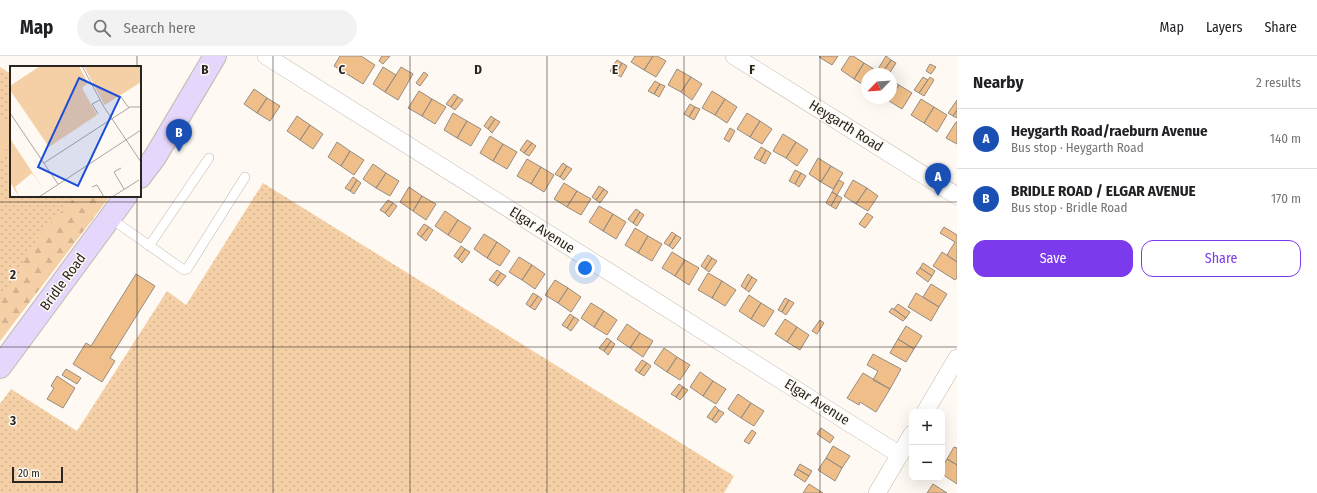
<!DOCTYPE html>
<meta charset="utf-8">
<style>
:root{--surface:#fff;--page:#f2f2f2;--text:#202124;--muted:#757577;--line:#e0e0e0;--accent:#7c3aed}
body{margin:0;font-family:"Fira Sans Condensed",sans-serif;background:var(--page);color:var(--text)}
.controls{position:absolute;right:12px;bottom:12px;display:grid;overflow:hidden;border-radius:8px;box-shadow:0 4px 16px #0002}
.controls button{width:36px;height:36px;display:grid;place-items:center;padding:0;border:0;border-bottom:1px solid var(--line);background:var(--surface);color:var(--text);font:20px sans-serif}
.compass{position:absolute;left:861px;top:12px;width:36px;height:36px;border-radius:50%;background:var(--surface);box-shadow:0 4px 16px #0002;rotate:245deg}
.scale{position:absolute;left:12px;bottom:10px;width:51px;box-sizing:border-box;padding-left:4px;border:2px solid #292622;border-top:0;font-size:11px;line-height:14px;white-space:nowrap;color:#292622;-webkit-text-stroke:3px #fef9f2;paint-order:stroke}
.you{position:absolute;left:585px;top:212px;width:14px;height:14px;margin:-10px;border:3px solid #fff;border-radius:50%;background:#1a73e8;box-shadow:0 0 0 6px #1a73e833}
.badge{display:grid;place-items:center;width:26px;height:26px;border-radius:50%;background:var(--accent);color:#fff;font-size:13px;font-weight:700}
.pin{position:absolute;translate:-50% -33px;filter:drop-shadow(0 1px 2px #0008)}
.pin::after{content:'';position:absolute;top:21px;width:14px;height:12px;background:inherit;clip-path:polygon(0 0,100% 0,50% 100%)}
.list{margin:0;padding:0;list-style:none}
h2{display:flex;justify-content:space-between;align-items:center;height:52px;margin:0;padding:0 16px;font-size:17px}
h2 small{font-size:13px;font-weight:400;color:var(--muted)}
.list li{display:grid;grid-template-columns:26px 1fr auto;gap:12px;align-items:center;box-sizing:border-box;height:60px;padding:0 16px;border-top:1px solid var(--line)}
.list b{display:block;font-size:15px;white-space:nowrap}
.list p{margin:0;font-size:13px;white-space:nowrap;color:var(--muted)}
.list em{font-size:13px;font-style:normal;color:var(--muted)}
.actions{display:flex;gap:8px;padding:12px 16px}
.actions a{flex:1;padding:9px 0;border:1px solid var(--accent);border-radius:12px;text-align:center;font-size:14px;color:var(--accent)}
.actions .main{background:var(--accent);color:#fff}
.icon{flex:none;width:22px;height:22px;fill:none;stroke:currentColor;stroke-width:2;stroke-linecap:round;stroke-linejoin:round}
.map{position:relative;flex:none;width:957px;height:437px;overflow:hidden}
header{display:flex;align-items:center;gap:24px;box-sizing:border-box;height:56px;padding:0 20px;background:var(--surface);border-bottom:1px solid var(--line)}
header strong{font-size:19px}
nav{display:flex;gap:22px;margin-inline-start:auto;font-size:14px}
.search{width:280px;height:36px;background:var(--page);display:flex;align-items:center;gap:10px;box-sizing:border-box;padding:0 14px;border-radius:22px;color:var(--muted);font-size:15px}
main{display:flex}
aside{flex:1;background:var(--surface)}
.map>svg:first-child{display:block}
.grass{fill:url(#grass-dots)}
.forest{fill:url(#forest-firs)}
.garden{fill:#f5d0a7}
.building{fill:#f0bf89;stroke:#958c83}
.lines{fill:none;stroke-linecap:round;stroke-linejoin:round}
.lane-casing{stroke:#c3bab1;stroke-width:10}
.street-casing{stroke:#c3bab1;stroke-width:18}
.secondary-casing{stroke:#c3bab1;stroke-width:24}
.lane{stroke:#fff;stroke-width:9}
.street{stroke:#fff;stroke-width:17}
.secondary{stroke:#e5d6fb;stroke-width:22}
.grid{fill:none;stroke:#292622;stroke-width:1;stroke-opacity:0.55}
.labels{text-anchor:middle;dominant-baseline:central;stroke-width:3;stroke-linejoin:round;paint-order:stroke}
.street-label{font-size:14px;fill:#292622;stroke:#fef9f2}
.inset-road{fill:none;stroke:#a9a59f;stroke-width:1}
.view{fill:#1d4ed8;fill-opacity:0.15;stroke:#1d4ed8;stroke-width:2}
.inset-edge{fill:none;stroke:#292622;stroke-width:2}
.grid-label{font-size:13px;text-anchor:middle;font-weight:bold;fill:#292622;stroke:#fef9f2;stroke-width:3;stroke-linejoin:round;paint-order:stroke}
</style>
<header>
<strong>Map</strong>
<div class="search"><svg class="icon" aria-label="search" viewBox="0 0 24 24"><circle cx="10" cy="10" r="6"/><path d="M15 15l6 6"/></svg>Search here</div>
<nav><a>Map</a><a>Layers</a><a>Share</a></nav>
</header>
<main>
<div class="map">
<svg width="957" height="437" viewBox="0 0 957 437">
<defs>
<pattern id="grass-dots" width="8" height="8" patternUnits="userSpaceOnUse"><rect width="8" height="8" fill="#f5d0a7"/><path d="M2 2h.1M6 6h.1" fill="none" stroke="#d2b28f" stroke-width="1.8" stroke-linecap="round"/></pattern>
<pattern id="forest-firs" width="22" height="20" patternUnits="userSpaceOnUse"><rect width="22" height="20" fill="#f5d0a7"/><path d="M5 1l3.5 6h-7zM16 11l3.5 6h-7z" fill="#d2b28f"/></pattern>
</defs>
<rect width="100%" height="100%" fill="#fef9f2"/>
<path class="grass" d="M0,11l11,7v122h99l-110,145z
M263,127l471,293 -10,17h-724v-89l11,-15 66,42 90,-140 19,14z"/>
<path class="forest" d="M76,140h34l-110,145v-40l42,-69z"/>
<path class="garden" d="M0,61l11,7v17l-11,19z"/>
<path class="building" d="M340,0h21l14,9 -12,19 -29,-18z
M382,0h8l-7,8 -4,-3z
M635,0h18l-9,14 -13,-8z
M653,0h4l9,5 -10,16 -12,-7z
M820,0h18l-6,9 -13,-8z
M850,0h3l11,7 -10,16 -13,-9z
M886,0l5,4 -8,12 -5,-3z
M617,4l5,3 -6,11 -6,-3z
M891,4l5,3 -7,11h-3l-3,-2z
M622,7l5,3 -6,11 -5,-3z
M864,7l13,8 -2,3h-8v13l-13,-8z
M930,8l6,3 -5,7 -5,-3z
M383,11l13,8 -11,17 -12,-8z
M401,11l12,7 -15,26 -13,-8z
M677,13l14,8 -10,15 -13,-7z
M424,16l4,3 -8,11 -4,-3z
M691,21l11,7 -10,16 -11,-8z
M923,21l5,3 -9,13 -5,-3z
M930,21l4,3 -10,16 -5,-3z
M891,24l8,5 -8,12z
M655,25l5,3 -6,10 -6,-3z
M660,28l5,2 -6,11 -5,-3z
M899,29l13,8 -10,16 -13,-8z
M254,33l13,9 -10,15 -13,-9z
M419,35l13,8 -10,17 -14,-8z
M712,35l13,8 -10,16 -13,-7z
M454,38l4,3 -7,10 -5,-3z
M458,41l5,3 -8,10 -4,-3z
M267,42l13,8 -10,15 -13,-8z
M432,43l14,8 -11,17 -13,-8z
M725,43l12,8 -10,16 -12,-8z
M921,43l13,8 -10,16 -13,-8z
M957,44v10l-4,6 -5,-3z
M690,48l5,3 -6,10 -5,-3z
M695,51l5,2 -6,11 -5,-3z
M934,51l13,8 -10,17 -13,-9z
M957,54v8l-4,-2z
M453,57l14,8 -10,17 -13,-8z
M747,57l13,8 -10,16 -13,-8z
M297,60l13,9 -10,15 -13,-9z
M491,60l4,3 -7,10 -4,-3z
M495,63l5,3 -8,11 -4,-4z
M467,65l14,8 -10,17 -14,-8z
M760,65l12,8 -10,15 -12,-7z
M956,66h1v22l-11,-6z
M310,69l13,9 -10,15 -13,-9z
M730,72l5,3 -6,11 -5,-3z
M783,78l13,8 -10,16 -13,-7z
M490,80l13,8 -10,17 -13,-8z
M527,84l5,3 -8,10 -4,-3z
M337,86l13,9 -9,15 -13,-9z
M796,86l12,8 -11,16 -11,-8z
M532,87l4,3 -7,10 -5,-3z
M503,88l14,8 -10,17 -14,-8z
M761,91l5,3 -6,11 -6,-3z
M766,94l5,3 -6,11 -5,-3z
M350,95l14,9 -10,15 -13,-9z
M818,102l13,8 -10,16 -12,-8z
M527,103l14,8 -10,17 -14,-8z
M563,107l4,3 -7,11 -5,-3z
M373,108l13,9 -10,15 -13,-9z
M567,110l5,3 -8,11 -4,-3z
M831,110l12,7 -10,16 -12,-7z
M541,111l13,8 -10,17 -13,-8z
M795,114l6,3 -6,11 -6,-3z
M386,117l13,8 -9,15 -14,-8z
M801,117l5,3 -7,11 -4,-3z
M353,121l4,3 -7,11 -5,-3z
M357,124l4,3 -7,11 -4,-3z
M839,124l5,3 -7,12 -5,-3z
M853,124l14,8 -11,16 -12,-8z
M564,127l13,8 -10,16 -13,-8z
M599,130l5,3 -8,11 -4,-3z
M409,131l13,9 -9,15 -13,-9z
M867,132l11,8 -10,15 -12,-7z
M604,133l4,3 -8,11 -4,-3z
M577,135l14,8 -10,16 -14,-8z
M832,136l5,3 -6,11 -5,-3z
M837,139l5,3 -6,11 -5,-3z
M422,140l14,8 -10,16 -13,-9z
M388,144l5,3 -8,10 -5,-3z
M393,147l4,3 -8,11 -4,-4z
M599,150l14,8 -10,17 -14,-9z
M636,153l4,3 -7,11 -5,-4z
M445,155l13,9 -10,15 -13,-9z
M640,156l4,3 -7,11 -4,-3z
M867,157l6,4 -8,11 -6,-4z
M613,158l13,8 -10,17 -13,-8z
M458,164l13,8 -10,15 -13,-8z
M424,168l5,3 -8,10 -4,-3z
M429,171l4,3 -7,11 -5,-4z
M944,171l13,8v27l-10,-7 8,-13 -15,-9z
M635,172l13,8 -10,17 -13,-8z
M672,176l4,3 -7,11 -5,-3z
M484,178l13,8 -10,16 -13,-9z
M676,179l5,3 -8,11 -4,-3z
M648,180l14,8 -10,17 -14,-8z
M497,186l13,9 -10,15 -13,-8z
M461,190l4,3 -7,10 -4,-3z
M465,193l5,3 -8,11 -4,-4z
M672,196l13,8 -10,16 -13,-8z
M942,196l15,10v16l-2,2 -22,-14z
M708,199l4,3 -7,11 -4,-3z
M519,201l13,8 -10,15 -13,-8z
M712,202l5,3 -8,11 -4,-3z
M685,204l14,8 -10,17 -14,-9z
M923,207l12,8 -3,5 -12,-8z
M532,209l13,9 -10,15 -13,-9z
M920,212l12,8 -4,6 -12,-9z
M497,214l4,3 -7,10 -5,-3z
M501,217l5,3 -8,10 -4,-3z
M708,217l14,8 -10,17 -14,-8z
M136,218l19,12 -45,72 5,3 -13,21 -29,-18 13,-21 5,3z
M748,218l4,3 -7,12 -4,-3z
M752,221l5,3 -8,12 -4,-3z
M555,224l13,8 -10,15 -13,-8z
M722,225l14,9 -11,16 -13,-8z
M931,228l16,10 -8,13 -16,-10z
M568,232l13,9 -10,15 -13,-9z
M533,237l5,3 -8,11 -4,-3z
M916,237l23,14 -8,14 -23,-14z
M749,239l12,8 -10,16 -12,-8z
M538,240l4,3 -7,11 -5,-3z
M785,242l4,2 -7,12 -4,-2z
M789,244l5,3 -8,12 -4,-3z
M591,247l13,8 -10,16 -13,-9z
M761,247l13,8 -10,16 -13,-8z
M898,248l12,8 -4,6 -12,-9z
M892,252l14,10 -3,3 -14,-9z
M604,255l13,9 -10,15 -13,-8z
M570,258l4,3 -7,11 -5,-3z
M574,261l5,3 -8,11 -4,-3z
M785,263l12,8 -10,15 -12,-8z
M820,264l4,3 -7,11 -5,-3z
M627,268l13,9 -10,15 -13,-9z
M906,270l16,10 -8,13 -16,-10z
M797,271l12,8 -9,15 -13,-8z
M640,277l13,8 -10,16 -13,-9z
M607,282l4,3 -7,10 -5,-3z
M898,283l16,10 -8,13 -16,-9z
M611,285l4,3 -7,11 -4,-4z
M664,292l13,9 -10,15 -13,-9z
M873,298l28,15 -11,20 -17,-9 5,-9 -11,-6z
M677,301l13,8 -10,15 -13,-8z
M642,304l5,3 -8,10 -4,-3z
M647,307l4,3 -7,10 -5,-3z
M66,313l15,9 -4,6 -15,-9z
M700,316l13,9 -10,15 -13,-9z
M863,317l27,16 -14,23 -16,-10 -1,3 -12,-7z
M57,320l18,12 -12,20 -16,-9 7,-11 -3,-2z
M713,325l13,8 -10,15 -13,-8z
M679,328l4,3 -7,10 -5,-3z
M683,331l5,3 -8,10 -4,-3z
M738,338l13,9 -10,15 -13,-9z
M751,347l13,8 -10,15 -13,-8z
M715,350l4,4 -7,10 -5,-3z
M719,354l5,3 -8,10 -4,-3z
M821,372l13,9 -4,6 -13,-9z
M752,374l4,3 -7,11 -5,-3z
M833,390l17,10 -8,12 -16,-10z
M954,391l3,1v17l-10,-6z
M826,402l16,10 -7,13 -17,-11z
M947,403l10,6v19l-15,-10v-7z
M800,408l12,7 -3,5 -12,-7z
M797,413l12,7 -4,6 -11,-7z
M809,428l14,9h-20z
M933,428l14,9h-20z"/>
<g class="lines">
<defs>
<path id="lane" d="M110,162l74,52 3,-1 58,-92
M149,190l60,-88"/>
<path id="street" d="M266,0l634,399
M734,0l223,140
M925,356l32,-54
M877,437l35,-59"/>
<path id="secondary" d="M140,121l15,-20 60,-101
M0,311l126,-171"/>
</defs>
<use href="#lane" class="lane-casing"/>
<use href="#street" class="street-casing"/>
<use href="#secondary" class="secondary-casing"/>
<use href="#lane" class="lane"/>
<use href="#street" class="street"/>
<use href="#secondary" class="secondary"/>
</g>
<path class="grid" d="M137,0v11M273,0v437M410,0v437M547,0v437M684,0v437M820,0v437M137,140v297M0,146h957M0,291h957"/>
<g class="labels">
<g class="street-label">
<text transform="translate(846 70) rotate(32)">Heygarth Road</text>
<text transform="translate(542 174) rotate(32)">Elgar Avenue</text>
<text transform="translate(63 226) rotate(-54)">Bridle Road</text>
<text transform="translate(817 346) rotate(32)">Elgar Avenue</text>
</g>
</g>
<g transform="translate(10 10)">
<rect width="131" height="131" fill="#fef9f2"/>
<path d="M30,0h39l9,17 -6,5 15,27 -48,32 -39,-57v-4zM74,0h57v16l-36,23zM1,74l33,50 -12,-17 -17,14 4,10 -9,-15z" fill="#f5d0a7"/>
<path d="M74,0l4,1 17,38 -3,-5z" fill="#f5d0a7"/>
<path d="M113,1l10,14 -29,23 -2,-4 10,-6 -9,-13z" fill="#f5d0a7"/>
<path class="inset-road" d="M72,0l22,41 37,55M111,31l8,11M0,47l48,71M88,48l-6,-10 8,-4M34,97l86,-56h11M111,102l-7,4 10,17M82,121l5,-2 7,12M29,131l102,-67M102,131l27,-17"/>
<path class="view" d="M69,12l41,19 -42,89 -40,-19z"/>
<rect width="131" height="131" class="inset-edge"/>
</g>
<g class="grid-label">
<text x="205" y="18">B</text>
<text x="342" y="18">C</text>
<text x="478" y="18">D</text>
<text x="615" y="18">E</text>
<text x="752" y="18">F</text>
<text x="13" y="223">2</text>
<text x="13" y="369">3</text>
</g>
</svg>
<div class="controls">
<button>+</button>
<button>−</button>
</div>
<svg class="compass" viewBox="-18 -18 36 36"><path d="M0-13l5 13h-10z" fill="#e53935"/><path d="M0 13l5-13h-10z" fill="#757577"/></svg>
<div class="scale">20 m</div>
<div class="you"></div>
<div class="pin badge" style="left:938px;top:140px;background:#1a4fb4">A</div>
<div class="pin badge" style="left:179px;top:96px;background:#1a4fb4">B</div>
</div>
<aside>
<h2>Nearby<small>2 results</small></h2>
<ul class="list">
<li><span class="badge" style="background:#1a4fb4">A</span><div><b>Heygarth Road/raeburn Avenue</b><p>Bus stop · Heygarth Road</p></div><em>140 m</em></li>
<li><span class="badge" style="background:#1a4fb4">B</span><div><b>BRIDLE ROAD / ELGAR AVENUE</b><p>Bus stop · Bridle Road</p></div><em>170 m</em></li>
</ul>
<div class="actions"><a class="main">Save</a><a>Share</a></div>
</aside>
</main>
